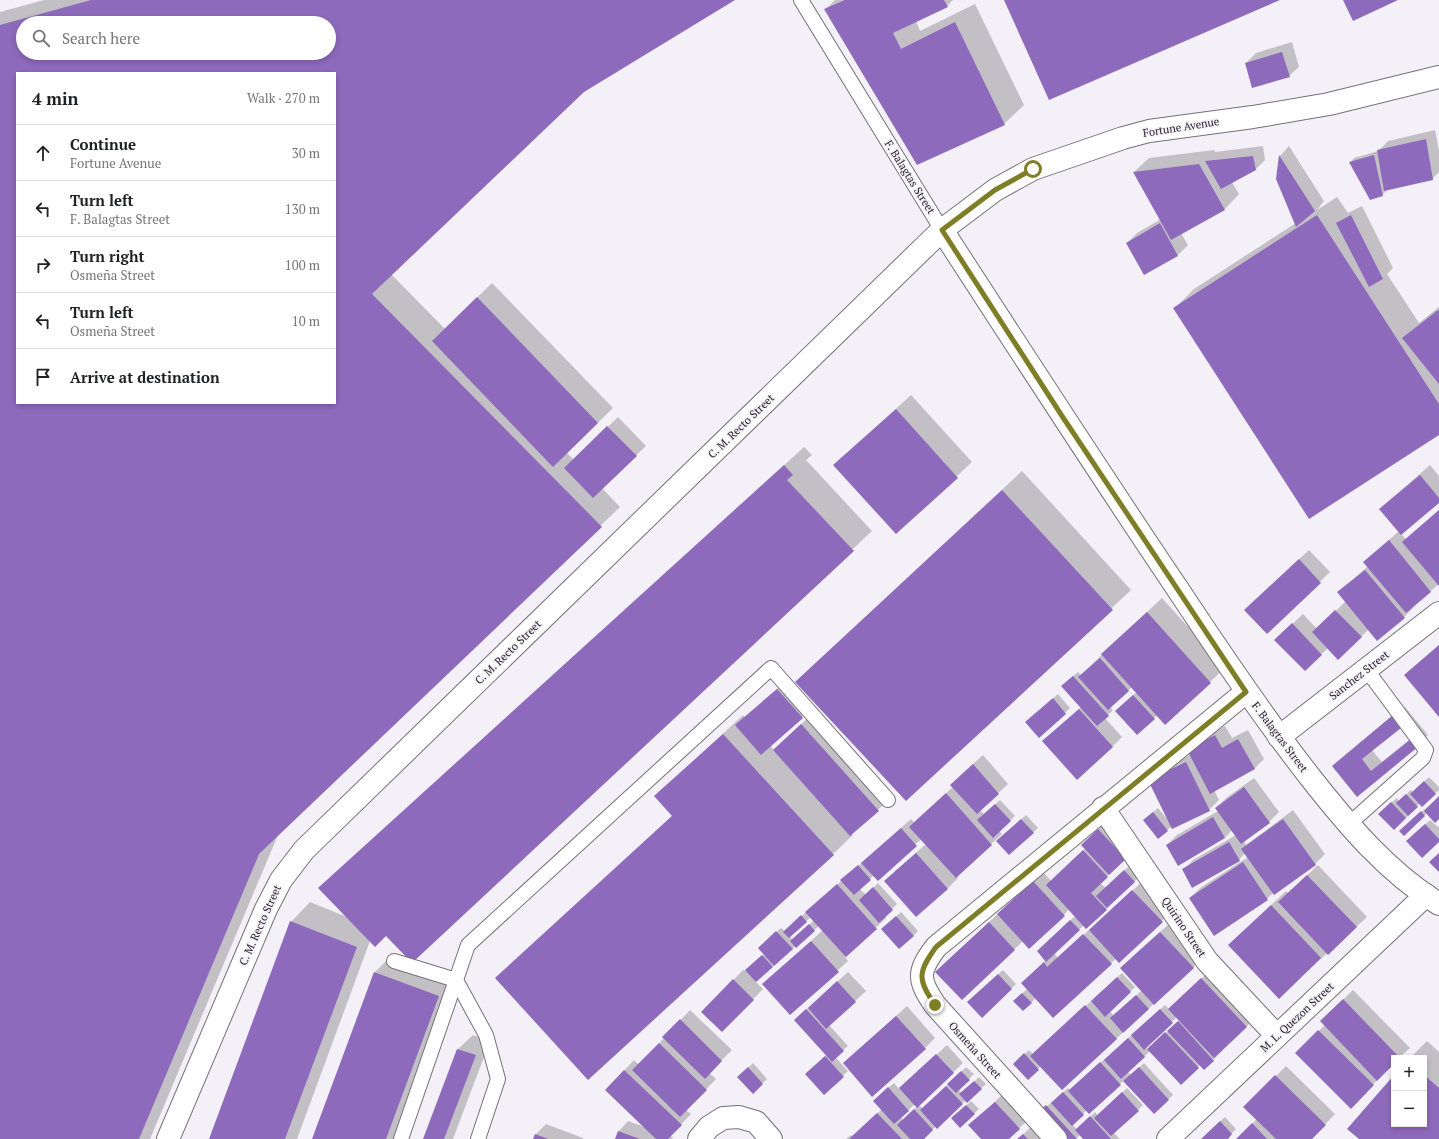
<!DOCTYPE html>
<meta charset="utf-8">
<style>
:root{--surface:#fff;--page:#f2f2f2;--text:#202124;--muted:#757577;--line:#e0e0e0}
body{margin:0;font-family:"PT Serif",serif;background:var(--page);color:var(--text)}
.controls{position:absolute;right:12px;bottom:12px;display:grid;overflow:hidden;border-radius:0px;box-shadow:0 2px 6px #0003}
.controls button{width:36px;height:36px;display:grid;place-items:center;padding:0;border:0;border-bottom:1px solid var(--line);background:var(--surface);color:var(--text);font:20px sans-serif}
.stop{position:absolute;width:12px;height:12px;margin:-9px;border:3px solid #7e7e27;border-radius:50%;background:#fff}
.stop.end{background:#7e7e27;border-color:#fff;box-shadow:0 1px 4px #0008}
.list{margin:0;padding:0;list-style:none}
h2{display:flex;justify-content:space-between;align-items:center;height:52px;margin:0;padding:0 16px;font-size:17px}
h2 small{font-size:13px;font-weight:400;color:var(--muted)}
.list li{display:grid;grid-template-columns:26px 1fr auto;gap:12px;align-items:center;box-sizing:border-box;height:56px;padding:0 16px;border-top:1px solid var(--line)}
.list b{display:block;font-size:15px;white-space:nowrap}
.list p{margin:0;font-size:13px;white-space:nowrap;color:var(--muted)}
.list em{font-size:13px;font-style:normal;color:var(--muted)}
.icon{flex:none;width:22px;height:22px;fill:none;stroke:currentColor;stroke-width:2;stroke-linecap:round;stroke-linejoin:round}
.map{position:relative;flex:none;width:1439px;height:1139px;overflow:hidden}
.search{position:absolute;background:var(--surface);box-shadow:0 2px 6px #0003;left:16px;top:16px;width:320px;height:44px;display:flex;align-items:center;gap:10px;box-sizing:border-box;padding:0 14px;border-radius:22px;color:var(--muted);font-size:15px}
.panel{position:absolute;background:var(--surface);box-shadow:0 2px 6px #0003;left:16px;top:72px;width:320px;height:332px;border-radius:0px}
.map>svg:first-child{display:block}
.shadow{fill:#0003;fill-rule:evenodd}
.building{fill:#8e6abc;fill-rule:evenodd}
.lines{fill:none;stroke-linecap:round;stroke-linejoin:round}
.service-casing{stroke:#747177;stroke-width:16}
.minor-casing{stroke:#747177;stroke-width:24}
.tertiary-casing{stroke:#747177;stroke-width:24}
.secondary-casing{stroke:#747177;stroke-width:24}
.service{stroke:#fff;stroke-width:14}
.minor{stroke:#fff;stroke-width:22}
.tertiary{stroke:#fff;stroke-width:22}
.secondary{stroke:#fff;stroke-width:22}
.route{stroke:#7e7e27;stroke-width:5}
.labels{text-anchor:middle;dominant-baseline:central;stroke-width:3;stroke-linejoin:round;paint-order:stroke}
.street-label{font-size:11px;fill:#272629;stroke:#f3f0f7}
</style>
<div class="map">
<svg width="1439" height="1139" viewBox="0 0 1439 1139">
<rect width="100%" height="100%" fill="#f3f0f7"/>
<path class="shadow" d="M44,0h689l-150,91 -192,183 54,55 47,-46 121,125 -46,45 7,7 44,-43 28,29 -44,42 18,19 -342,328 -128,304h-150v-1127zM23,23h306v30h-306zM17,73h318v330h-318z
M835,0h118l-6,6 -31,15 4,10 55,-27 49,101 -20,19 -178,-115z
M1292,42l7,25 -10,9 -43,-13 10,-10z
M1435,130l4,21v21l-7,7 -45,11 -5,5 -32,-32 4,-5 24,-7 10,-10z
M1263,146l2,14 -10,10 -23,12 7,12 -14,15 -44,24 7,12 -10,10 -33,19 -18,-31 10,-10 24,-14 -27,-47 15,-14 65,-8 1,2z
M1289,146l35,55 -7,9 20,-13 11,16 14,-7 31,62 -6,6 32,49 20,-16v127l-264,-126 19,-19 102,-66 -19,-44 3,-23z
M911,395l61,67 -76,71 -46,-82z
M804,447l8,8 -6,5 66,71 -459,430 44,16 -60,162h-84l61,-166 20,-20 15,6 -23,-24 -16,6 -73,198h-87l81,-217 19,-20 37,15 -28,-29z
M1430,465l9,11v26l-38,32 5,5 33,-29v74l-26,22 1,1 -10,10 -35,12 -8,8 -33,11 -23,22 -19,-40 17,-16 14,15 29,-28 -7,-9 29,-26 -4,-4 35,-31 -19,-22z
M1022,471l109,119 -225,210 -110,-118z
M1309,550l21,22 -63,61 -12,-33z
M1162,598l63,70 -60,55 -7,-8 -4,3 -33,-12 16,-14 -5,-5 -22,20 3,3 -8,8 17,19 -10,10 -58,-15 27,-25 -14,-26 11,-9 3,3 37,-36z
M1439,645v71l-34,-41z
M787,680l25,27 -42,38 4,5 42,-40 77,86 -42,38 2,1 -20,19 -245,225 -92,-101 177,-163 -17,-19 87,-81 2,2z
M1058,694l12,14 -30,29 -9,-19z
M1404,706l24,29 -71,60 -24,-29zM1401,727l9,12 -28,23 -10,-12z
M1225,726l7,12 16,-8 16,29 -10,10 -40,21 5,10 -10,10 -37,16 -14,11 -14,-17 14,-12 9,11 -7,-49 30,-15 8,-14z
M983,755l25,29 -28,26 4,4 16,-14 15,16 -16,15 3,3 -46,42 2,2 -10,10 -32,28 -21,-45 31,-27 -4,-5 -48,36 -14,14 6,6 12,-12 19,21 -12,12 1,2 -41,39 3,4 -58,53 -26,-30 59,-54 -4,-4 -64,55 8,8 -41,42 -19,-19 40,-42 2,1 19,-17 -5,-6 22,-20 4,3 126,-112 3,3 39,-35 8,-12zM811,917l3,3 -21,20 -4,-4z
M1429,777l10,10v3l-17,16 -2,-3 -14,15 -22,-9 13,-11 2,3 12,-11 2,2z
M1254,778l25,34 -10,10 -25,19 2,4 47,-35 32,44 -10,10 -42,29 -6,6 -77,-1 10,-10 48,-31 -3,-4 -6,7 -56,10 10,-10 43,-25 -4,-5 -7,8 -58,7 10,-10 41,-24 -2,-3 10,-10z
M1439,797v21l-12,-5 -23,21 1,-8z
M1026,815l12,13 -29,26 -6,-18z
M1430,820l8,7 1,-1v15l-27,-5z
M1103,825l27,29 -30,29 6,5 23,-22 10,11 -33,32 -22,16 -30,28 4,5 85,-77 29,31 -61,51 -75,35 -13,12 -8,-9 12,-12 5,-15 14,-14 -8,-9 37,-35 -6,-7 -5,6 -41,26 -61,58 -16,-37 97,-90 8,9 35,-33 -3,-3z
M1318,865l49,52 -88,80 -34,-67 41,-39 2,2z
M901,912l17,19 -5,5 -26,-11z
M1170,923l33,35 -87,81 -75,27 -13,12 -14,-14 15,-14 4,4 89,-81 13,14 -25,24 4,5 28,-26 -11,-32z
M1212,969l44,48 -52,52 -4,-4 -19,19 -31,-33 -22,21 3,3 13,-12 29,32 -19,18 -30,-33 -35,33 -2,-3 -15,14 5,6 18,-18 3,4 29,-28 16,17 -29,28 6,6h-36l-4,-4 -4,4 -37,-26 29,-25 2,2 95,-85 4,4zM1177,1017l3,3 -32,30 -3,-3z
M1003,970l13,14 -34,33 -9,-20z
M848,972l18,19 -37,34 19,21 -13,11 13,14 -24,22 -18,-19 21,-19 -27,-40z
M1353,990l57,58 -11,10h-5v5l-43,44 -55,-54 29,-28 -4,-4z
M907,1006l28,32 -10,10 -81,15z
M690,1010l42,40 -23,23 7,6 -30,31 5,4 -21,22 3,1 -1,2h-56l3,-8 9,-10 17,6 -39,-37 28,-30 5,5z
M473,1035l17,6 -37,98h-29l34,-90z
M1427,1041l12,11v87h-79l34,-62v47h30v-66h-14z
M947,1045l16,18 -44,42 4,4 43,-42 8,7 -16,15 4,4 17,-16 7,7 -19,17 -1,-1 -30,26 -12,12 1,1h-79l5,-4 1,2 30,-28 -3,-13 15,-13 5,6zM915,1104l2,3 -14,13 -2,-3z
M753,1063l14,16 -14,13 -14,-15z
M1286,1066l49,48 -24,25h-74l20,-20 -12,-12z
M1005,1092l24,27 -21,20h-26l-2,-23z
M971,1101l8,8 -19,18 -3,-13z
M1225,1117l11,12 -10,10h-24z
M546,1124l37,14v1h-49l2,-5z
M1033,1125l14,14h-29z"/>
<path class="building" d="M91,0h644l-151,92 -212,202 230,233 -343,327 -120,285h-139v-1114zM23,23h306v30h-306zM17,73h318v330h-318z
M845,0h99l4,7 -55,26 8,16 54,-27 50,103 -88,40 -93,-156z
M1004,0h276l-231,100z
M1343,0h55l-45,21z
M1282,52l8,25 -38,11 -7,-25z
M1426,139l7,41 -49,11 -7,-41z
M1279,155l36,56 -19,16 -20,-48z
M1374,155l9,41 -13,4 -21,-38z
M1253,156l3,14 -35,19 -16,-28z
M1199,164l26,46 -54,30 -38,-68z
M1317,215l122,189v31l-130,84 -136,-211z
M1351,215l32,64 -14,8 -33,-64z
M1160,223l18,33 -34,19 -18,-32z
M477,297l121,126 -45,44 -121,-126z
M1438,310l1,1v73l-37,-46z
M896,409l62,69 -62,56 -63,-69z
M607,426l30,30 -44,42 -29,-30z
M784,465l9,10 -6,5 67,71 -442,412 -26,-27 -11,11 -57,-59z
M1420,475l19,23v5l-38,32 -22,-26z
M1002,490l111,120 -207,191 -111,-119z
M1439,510v76l-37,-44z
M1389,540l42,52 -25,21 -43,-51z
M1299,559l22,24 -54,51 -23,-24z
M1365,570l40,48 -28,23 -40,-49z
M1335,610l27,27 -24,23 -26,-28z
M1147,612l64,71 -46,42 -64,-71z
M1292,623l30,32 -17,16 -31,-31z
M1439,645v72l-35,-42z
M1100,658l29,33 -21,19 -30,-33z
M1073,676l36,40 -12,10 -36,-40z
M777,689l26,29 -42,37 -26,-30z
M1133,695l22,24 -18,16 -22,-24z
M1053,698l13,16 -27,24 -14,-16z
M1079,709l34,38 -36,33 -35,-39z
M1393,715l26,31 -62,51 -25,-31zM1401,728l9,12 -39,31 -9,-12z
M801,724l78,87 -29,25 -77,-86z
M723,734l111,121 -246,225 -93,-102 177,-162 -18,-20z
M1215,735l7,13 16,-9 17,30 -45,25 -23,-44z
M1186,762l24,49 -38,18 -24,-49z
M973,764l26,30 -22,20 -27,-29z
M1424,781l12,13 -14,13 -12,-13z
M1244,787l26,36 -29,21 -26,-36z
M946,793l46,52 -36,33 -47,-51z
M1406,794l12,13 -10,9 -12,-13z
M1439,796v23l-4,4 -11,-12z
M1391,802l15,16 -12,12 -16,-16z
M995,804l16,17 -18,17 -16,-18z
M1421,811l4,5 -21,20 -5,-5z
M1153,812l15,19 -10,8 -15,-19z
M1213,817l12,21 -47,28 -12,-21z
M1021,819l13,14 -25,22 -13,-14z
M1283,819l33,46 -42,30 -33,-46z
M1425,824l14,15v3l-17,16 -16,-17z
M901,828l16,18 -39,35 -17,-18z
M1098,829l28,30 -17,16 -28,-30z
M1229,842l11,19 -48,27 -10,-19z
M1083,850l25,27 -17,16 16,17 -21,19 -40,-44z
M916,853l32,36 -32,28 -32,-36z
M1439,853v19l-10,-10z
M1243,862l25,38 -54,36 -25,-38z
M858,865l13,15 -17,15 -14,-15z
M1124,870l11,12 -28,26 -11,-12z
M1307,875l50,52 -29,28 -50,-53z
M1033,881l32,35 -36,33 -32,-35z
M837,884l40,45 -31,28 -41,-45z
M873,887l20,23 -14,13 -20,-23z
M1132,890l31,32 -44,41 -30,-33z
M1271,905l50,53 -42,41 -51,-54z
M801,915l6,7 -18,16 -6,-6z
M896,916l18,20 -15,13 -18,-20z
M1070,920l10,10 -34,32 -9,-11z
M290,921l67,26 -72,192h-76z
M989,922l26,28 -53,50 -27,-28z
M809,924l6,7 -19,17 -6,-7z
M776,931l17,18 -19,17 -16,-18z
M1160,932l34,36 -40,37 -34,-37z
M1083,934l29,30 -59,54 -32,-35 23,-21 3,5z
M811,941l28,31 -49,43 -28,-31z
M762,955l11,12 -17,15 -11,-12z
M374,972l65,24 -53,143h-74z
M998,974l14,15 -30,29 -15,-16z
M1117,977l14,15 -26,25 -14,-16z
M1201,978l46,49 -33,31 -46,-49z
M733,979l21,21 -32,32 -21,-20z
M837,981l19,21 -30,27 -18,-21z
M1022,993l10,10 -9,8 -10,-10z
M1136,995l13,14 -26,24 -13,-15z
M1343,999l57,59h-6v6l-17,17 -57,-60z
M1085,1005l32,34 -55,51 -32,-34z
M806,1009l38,42 -12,11 -38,-42z
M1160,1009l13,14 -29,27 -13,-15z
M896,1016l30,33 -54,48 -29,-34z
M680,1019l42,42 -17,18 -43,-42z
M1178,1021l36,40 -10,9 -37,-39z
M1318,1030l56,55 -23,24 -56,-56z
M1165,1032l34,36 -18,17 -34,-36z
M1128,1038l17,19 -24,22 -17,-19z
M659,1043l48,47 -27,27 -48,-47z
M457,1049l19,6 -32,84h-21z
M1024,1053l15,17 -11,10 -15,-16z
M936,1054l18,19 -37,35 -18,-20z
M825,1056l19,21 -20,18 -19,-21z
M1100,1062l21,23 -32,29 -21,-23z
M748,1067l15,17 -10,10 -16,-17z
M1139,1067l30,33 -15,14 -31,-33z
M624,1070l58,55 -14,14h-12l-51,-49z
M961,1071l9,9 -14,13 -9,-9z
M1275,1075l51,50 -14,14h-36l-33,-32z
M1394,1075v49h30v-49l15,13v51h-80l-12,-10z
M974,1081l8,8 -15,14 -8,-9z
M946,1086l17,18 -26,25 -17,-19z
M888,1087l21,24 -15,13 -21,-23z
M1063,1092l21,23 -12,11 -21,-23z
M1122,1092l17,19 -28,25 -17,-18z
M995,1102l25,27 -11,10h-28l-13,-14z
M966,1105l9,9 -15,14 -9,-10z
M1046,1105l31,34h-16l-24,-26z
M914,1109l19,21 -9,9h-14l-13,-14z
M877,1113l25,26h-51l-1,-1z
M1090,1116l21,23h-28l-8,-9z
M1220,1121l12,13 -4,5h-27z
M1252,1123l15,16h-31z
M618,1131l22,8h-25z
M535,1134l13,5h-15z
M1023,1134l5,5h-11z"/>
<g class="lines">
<defs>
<path id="service" d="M801,0l141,230
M1349,824l74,-66 3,-8 -60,-81
M394,961l62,19 -55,159
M478,1139l20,-60 -12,-44 -30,-55 12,-35 303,-277 117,132"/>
<path id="minor" d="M1279,737l160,-124
M1103,808l104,153 70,75
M699,1139l10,-12 14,-9 16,-1 17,5 15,17
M1056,1139l-121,-134c-18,-26 -17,-34 1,-58l310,-255
M1168,1139l258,-244"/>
<path id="tertiary" d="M168,1139l98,-230 15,-29 23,-30 638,-620"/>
<path id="secondary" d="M1439,77l-110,27 -76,13 -104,14 -26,7 -90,31 -38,21 -53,40c79,122 158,244 239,364 41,62 83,124 129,183 37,47 77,95 129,127"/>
</defs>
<use href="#service" class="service-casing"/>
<use href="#minor" class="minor-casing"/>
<use href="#tertiary" class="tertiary-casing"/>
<use href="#secondary" class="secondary-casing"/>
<use href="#service" class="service"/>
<use href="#minor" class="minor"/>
<use href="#tertiary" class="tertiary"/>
<use href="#secondary" class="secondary"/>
</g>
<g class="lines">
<path class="route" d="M935,1005c-18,-26 -17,-33 1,-58l310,-255 -184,-276 -120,-186 53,-40 38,-21"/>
</g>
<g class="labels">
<g class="street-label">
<text transform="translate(1181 127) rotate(-9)">Fortune Avenue</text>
<text transform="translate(910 177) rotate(58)">F. Balagtas Street</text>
<text transform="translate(741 426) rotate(-44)">C. M. Recto Street</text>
<text transform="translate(508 652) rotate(-44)">C. M. Recto Street</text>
<text transform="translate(1359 675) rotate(-38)">Sanchez Street</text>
<text transform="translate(1280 737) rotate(53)">F. Balagtas Street</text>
<text transform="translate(260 925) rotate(-66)">C. M. Recto Street</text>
<text transform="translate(1184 927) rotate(56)">Quirino Street</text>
<text transform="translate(1297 1017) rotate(-43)">M. L. Quezon Street</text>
<text transform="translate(975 1050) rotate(48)">Osmeña Street</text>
</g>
</g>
</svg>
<div class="controls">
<button>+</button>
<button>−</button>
</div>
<div class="stop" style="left:1033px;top:169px"></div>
<div class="stop end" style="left:935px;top:1005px"></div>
<div class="search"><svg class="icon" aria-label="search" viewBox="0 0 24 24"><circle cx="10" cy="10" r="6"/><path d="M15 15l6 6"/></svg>Search here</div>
<section class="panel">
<h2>4 min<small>Walk · 270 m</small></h2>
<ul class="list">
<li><svg class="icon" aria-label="ahead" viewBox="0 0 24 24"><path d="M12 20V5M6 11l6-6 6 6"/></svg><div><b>Continue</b><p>Fortune Avenue</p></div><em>30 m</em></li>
<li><svg class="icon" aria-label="left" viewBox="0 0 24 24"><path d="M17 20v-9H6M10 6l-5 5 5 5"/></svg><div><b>Turn left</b><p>F. Balagtas Street</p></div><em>130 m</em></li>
<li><svg class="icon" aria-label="right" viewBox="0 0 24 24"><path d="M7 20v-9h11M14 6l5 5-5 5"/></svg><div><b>Turn right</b><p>Osmeña Street</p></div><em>100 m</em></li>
<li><svg class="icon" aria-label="left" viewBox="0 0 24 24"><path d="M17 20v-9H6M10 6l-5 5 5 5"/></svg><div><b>Turn left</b><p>Osmeña Street</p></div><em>10 m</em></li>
<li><svg class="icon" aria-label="arrive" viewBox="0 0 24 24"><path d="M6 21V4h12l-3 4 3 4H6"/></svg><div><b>Arrive at destination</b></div></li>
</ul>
</section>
</div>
